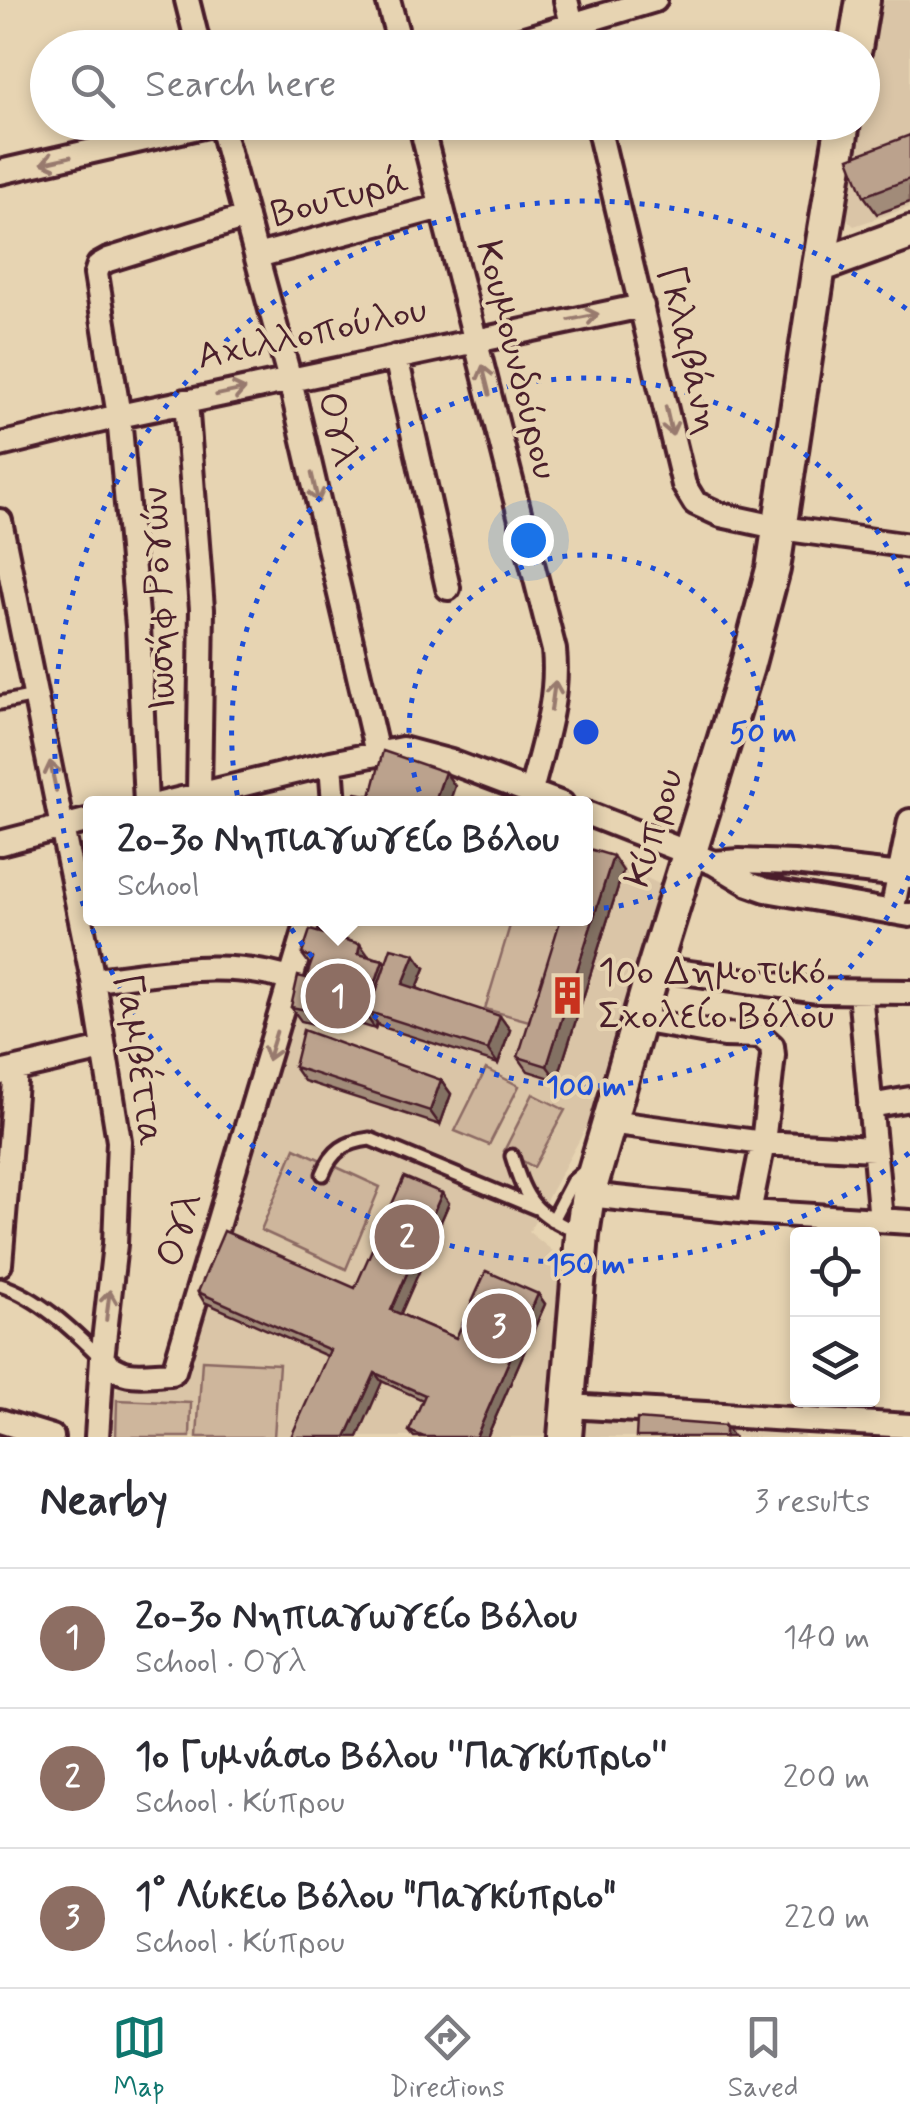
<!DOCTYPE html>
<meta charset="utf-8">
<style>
:root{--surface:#fff;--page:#f7f7f7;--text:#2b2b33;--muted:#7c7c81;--line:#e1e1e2;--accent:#0f766e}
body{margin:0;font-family:Mynerve,sans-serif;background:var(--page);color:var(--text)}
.controls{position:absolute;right:30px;bottom:30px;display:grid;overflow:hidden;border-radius:10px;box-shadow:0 5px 15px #0003}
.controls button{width:90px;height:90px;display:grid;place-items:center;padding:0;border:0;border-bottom:2px solid var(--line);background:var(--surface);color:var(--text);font:50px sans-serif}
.you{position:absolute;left:528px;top:540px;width:35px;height:35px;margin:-25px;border:8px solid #fff;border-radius:50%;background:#1a73e8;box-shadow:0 0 0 15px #1a73e833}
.badge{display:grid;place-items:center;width:65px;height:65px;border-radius:50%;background:var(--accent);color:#fff;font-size:32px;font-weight:700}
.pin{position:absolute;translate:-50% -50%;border:5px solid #fff;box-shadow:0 2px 10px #0006}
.popup{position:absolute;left:83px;top:796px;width:510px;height:130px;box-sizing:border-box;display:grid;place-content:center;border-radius:10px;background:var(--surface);filter:drop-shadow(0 2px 8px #0005);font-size:32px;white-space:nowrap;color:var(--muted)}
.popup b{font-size:38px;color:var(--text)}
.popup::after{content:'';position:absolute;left:50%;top:100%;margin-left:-20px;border:20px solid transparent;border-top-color:var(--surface)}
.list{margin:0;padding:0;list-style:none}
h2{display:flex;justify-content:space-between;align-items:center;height:130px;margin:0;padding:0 40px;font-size:42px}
h2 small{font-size:32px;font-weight:400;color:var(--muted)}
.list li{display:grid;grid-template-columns:65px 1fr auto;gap:30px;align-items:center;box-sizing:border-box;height:140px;padding:0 40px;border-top:2px solid var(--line)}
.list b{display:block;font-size:38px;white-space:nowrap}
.list p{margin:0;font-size:32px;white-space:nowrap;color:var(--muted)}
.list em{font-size:32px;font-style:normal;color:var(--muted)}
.icon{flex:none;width:55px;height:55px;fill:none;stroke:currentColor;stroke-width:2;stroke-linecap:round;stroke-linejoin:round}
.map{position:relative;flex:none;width:910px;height:1437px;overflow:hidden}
.search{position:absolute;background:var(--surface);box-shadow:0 5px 15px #0003;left:30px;right:30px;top:30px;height:110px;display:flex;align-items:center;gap:25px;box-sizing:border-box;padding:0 35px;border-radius:55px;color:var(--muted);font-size:38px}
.sheet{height:550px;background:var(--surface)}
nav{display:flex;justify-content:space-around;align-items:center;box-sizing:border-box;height:140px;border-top:2px solid var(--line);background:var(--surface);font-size:28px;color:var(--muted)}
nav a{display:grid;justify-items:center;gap:5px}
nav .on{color:var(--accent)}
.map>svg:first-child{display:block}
.built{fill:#dac5a7}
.green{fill:#ceb69c;stroke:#8c6a64;stroke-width:2.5}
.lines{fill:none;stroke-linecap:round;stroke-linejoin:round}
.lane-casing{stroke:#4a1f2b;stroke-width:19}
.street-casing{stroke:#4a1f2b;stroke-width:30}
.secondary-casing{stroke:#4a1f2b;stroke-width:40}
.lane{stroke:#e7d4b2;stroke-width:11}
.street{stroke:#e7d4b2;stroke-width:22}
.secondary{stroke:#e7d4b2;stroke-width:32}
.wall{fill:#a18b79;stroke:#4a1f2b;stroke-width:2.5}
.shaded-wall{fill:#837163;stroke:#4a1f2b;stroke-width:2.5}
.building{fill:#bba28d;stroke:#4a1f2b;stroke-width:2.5}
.oneway{stroke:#987a6e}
.ring{fill:none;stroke:#1d4ed8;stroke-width:5;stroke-dasharray:5 10}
.labels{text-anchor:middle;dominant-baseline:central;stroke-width:8;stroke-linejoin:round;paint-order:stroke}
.street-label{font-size:38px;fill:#4a1f2b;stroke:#e7d4b2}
.poi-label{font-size:38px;fill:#4a1f2b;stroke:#e7d4b2;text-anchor:start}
.centre{fill:#1d4ed8;stroke:#e7d4b2;stroke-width:5}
.ring-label{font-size:30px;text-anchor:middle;font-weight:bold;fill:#1d4ed8;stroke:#e7d4b2;stroke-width:8;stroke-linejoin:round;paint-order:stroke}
</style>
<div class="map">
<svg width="910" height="1437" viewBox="0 0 910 1437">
<rect width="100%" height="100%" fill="#e7d4b2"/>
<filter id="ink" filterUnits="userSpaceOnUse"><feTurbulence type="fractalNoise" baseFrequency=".01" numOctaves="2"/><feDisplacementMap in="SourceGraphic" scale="20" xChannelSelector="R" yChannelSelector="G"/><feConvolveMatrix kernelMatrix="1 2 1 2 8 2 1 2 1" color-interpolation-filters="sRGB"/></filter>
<g filter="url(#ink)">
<path class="built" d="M880,0h30v207l-56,19 -12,-11 16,-92 4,-1 1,-24z
M586,848l73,36 -65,229 -65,119 40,32 -18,173h-438l1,-45 8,-8 55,2 145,-467 264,-1z
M575,1416l230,14 -1,7h-231z"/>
<path class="green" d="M560,918l4,2 -35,101 -44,-12 27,-90z
M486,1069l33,17 -30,59 -34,-14z
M533,1094l32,16 -31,57 -30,-16z
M295,1148l85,39 -34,82 -85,-39z
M202,1360l77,4 -5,73h-77z
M117,1400l74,3 -1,34h-74z"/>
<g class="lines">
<defs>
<path id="lane" d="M0,703l35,-7
M512,1156c14,46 22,57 67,77
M323,1174c9,-24 23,-32 47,-35l166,69
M552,1220l20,-38 15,-13
M0,1285c38,12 73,45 101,73"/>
<path id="street" d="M187,0l12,48
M388,0l13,48
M566,0l12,48
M494,48l161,-48
M420,122l134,528c5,49 -11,94 -23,141
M597,122l87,363 11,18 26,12 60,13 129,18
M0,172l220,-50 70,258 87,373
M257,256l184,-49
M396,357l52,231
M186,401l16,208 -3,186
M0,445l119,-29 523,-110
M0,521l93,459 26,161 -4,103 -13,115 -5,78
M331,763l3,41
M146,804l-8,-178 -19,-210 -23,-142 3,-9 9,-5 138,-43
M161,804l170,-41 71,-14 49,13 111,42
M586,813l128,50 35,21 17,6 144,25
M0,843l90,-23
M714,863l26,-2 54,2 116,13
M892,912l18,-91
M654,968l164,23 92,1
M93,980c68,-7 133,-22 199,0
M860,992l21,228
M639,1020l85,15 37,1 11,10 1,9 -10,88 -14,69
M0,1073l103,-24
M870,1106l40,-7
M609,1122l154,21 111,6
M588,1195l161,17 161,10
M0,1264l16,-194
M102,1359c22,22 41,15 69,14l3,-2 135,-453
M568,1406l342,20
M0,1421l52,16"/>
<path id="secondary" d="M855,48l8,-48
M819,266l91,-33
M565,1437l17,-202 6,-40 66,-227 93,-301 26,-98 46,-303 24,-144"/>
</defs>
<use href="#lane" class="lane-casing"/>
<use href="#street" class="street-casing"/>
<use href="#secondary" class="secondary-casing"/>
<use href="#lane" class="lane"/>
<use href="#street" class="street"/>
<use href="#secondary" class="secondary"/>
</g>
<path class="wall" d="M910,135v67l-33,12 -13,-18z
M623,871l-66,209 -29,-9 -10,-14z
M302,954l67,2 14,4 3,4 39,4 -8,20 93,42 -12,34 -119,-38 -2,-3 -2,6 -47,-15 -6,12 -21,-5 -10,-14 15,-29 4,-13z
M294,1067l147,13 10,14 -11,31 -136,-44z
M449,1203l-49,111 56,24 82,-44 7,10 -58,133h-73l-5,-6 14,-31 -96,-44 -123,-54 -6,-10 157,-4z"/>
<path class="shaded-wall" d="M445,772l10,14 -6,18h-9l-4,-6z
M613,856l10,15 -66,209 -10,-14z
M360,944l10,14 -12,-4z
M415,954l10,14 -12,30 -10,-14z
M383,960l10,14 -24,38 8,11 -2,6 -10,-15z
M318,999l10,15 -6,12 -10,-15z
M500,1016l10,14 -12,34 -10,-14z
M441,1080l10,14 -11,31 -10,-14z
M442,1193l7,10 -51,117 -7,-10z
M538,1294l7,10 -58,133h-11z
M375,1373l7,9 -24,55h-12z
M725,1426l8,11h-8z"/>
<path class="building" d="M910,135v44l-46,17 -15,-38z
M383,751l62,21 -9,26 10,4 -1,2h-92l3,-11 15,3z
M586,848l27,8 -66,210 -29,-9 43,-139h25z
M310,930l50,14 -2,10 25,6 -18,54 -47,-15 -6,12 -21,-4 7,-31 8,2 7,-20 -11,-4z
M391,948l24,6 -12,30 97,32 -12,34 -119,-38z
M303,1030l138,50 -11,31 -136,-44z
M404,1177l38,16 -51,117 65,28 30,-67 52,23 -62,143h-52l-15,-6 16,-36 -50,-22 -29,64h-55l39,-87 -132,-58 26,-61 131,57z
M637,1419l88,7v11h-89z"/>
<defs><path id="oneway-shaft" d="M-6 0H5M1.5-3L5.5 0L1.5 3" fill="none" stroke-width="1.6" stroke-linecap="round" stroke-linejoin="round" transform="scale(2.5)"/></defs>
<g class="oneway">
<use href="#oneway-shaft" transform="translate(56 160) rotate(167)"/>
<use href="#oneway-shaft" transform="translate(584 317) rotate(-11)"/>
<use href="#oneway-shaft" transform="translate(486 380) rotate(-104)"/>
<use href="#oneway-shaft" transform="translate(231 392) rotate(-12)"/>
<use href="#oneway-shaft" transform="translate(669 421) rotate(77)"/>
<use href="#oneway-shaft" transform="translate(315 488) rotate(77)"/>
<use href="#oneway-shaft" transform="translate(553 696) rotate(-82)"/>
<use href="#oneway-shaft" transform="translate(53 776) rotate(-102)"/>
<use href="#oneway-shaft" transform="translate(272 1046) rotate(107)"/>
<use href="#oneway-shaft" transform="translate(108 1305) rotate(-83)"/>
</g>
</g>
<g class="ring">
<circle cx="586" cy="732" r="177"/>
<path d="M909 876A354 354 0 1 1 909 588"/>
<path d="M909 1153A531 531 0 1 1 909 311"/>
</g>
<defs>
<symbol id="building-bare" viewBox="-9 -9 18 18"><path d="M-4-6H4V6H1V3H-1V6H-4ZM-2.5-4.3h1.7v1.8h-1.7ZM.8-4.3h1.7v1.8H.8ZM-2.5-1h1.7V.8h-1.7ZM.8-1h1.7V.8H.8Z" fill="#c8321e" stroke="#e7d4b2" stroke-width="2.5" paint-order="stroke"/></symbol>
</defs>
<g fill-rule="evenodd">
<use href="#building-bare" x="540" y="968" width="55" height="55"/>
</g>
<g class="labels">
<g class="street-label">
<text transform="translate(340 198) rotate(-15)">Βουτυρά</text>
<text transform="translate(312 334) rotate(-12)">Αχιλλοπούλου</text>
<text transform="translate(688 350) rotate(77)">Γκλαβάνη</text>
<text transform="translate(516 360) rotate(76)">Κουμουνδούρου</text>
<text transform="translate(337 429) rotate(77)">Ογλ</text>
<text transform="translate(160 599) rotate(-92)">Ιωσήφ Ρογών</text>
<text transform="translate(655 828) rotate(-73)">Κύπρου</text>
<text transform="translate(138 1060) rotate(82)">Γαμβέττα</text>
<text transform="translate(180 1230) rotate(-73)">Ογλ</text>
</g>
<g class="poi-label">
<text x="598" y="973">10ο Δημοτικό<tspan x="598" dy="44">Σχολείο Βόλου</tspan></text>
</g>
</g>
<circle cx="586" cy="732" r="15" class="centre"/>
<g class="ring-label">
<text x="763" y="742">50 m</text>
<text x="586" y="1096">100 m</text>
<text x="586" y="1274">150 m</text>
</g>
</svg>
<div class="controls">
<button><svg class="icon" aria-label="locate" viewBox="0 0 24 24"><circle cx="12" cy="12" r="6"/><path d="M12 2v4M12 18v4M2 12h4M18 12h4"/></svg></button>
<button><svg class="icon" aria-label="layers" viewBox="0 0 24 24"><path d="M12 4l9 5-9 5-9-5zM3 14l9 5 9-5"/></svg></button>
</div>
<div class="you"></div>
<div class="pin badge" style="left:338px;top:996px;background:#8d6e63">1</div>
<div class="popup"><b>2ο-3ο Νηπιαγωγείο Βόλου</b>School</div>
<div class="pin badge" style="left:407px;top:1237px;background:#8d6e63">2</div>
<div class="pin badge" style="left:499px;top:1326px;background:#8d6e63">3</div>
<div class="search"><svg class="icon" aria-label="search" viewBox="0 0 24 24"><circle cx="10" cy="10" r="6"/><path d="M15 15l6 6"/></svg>Search here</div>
</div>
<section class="sheet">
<h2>Nearby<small>3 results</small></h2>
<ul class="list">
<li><span class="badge" style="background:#8d6e63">1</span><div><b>2ο-3ο Νηπιαγωγείο Βόλου</b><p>School · Ογλ</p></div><em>140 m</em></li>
<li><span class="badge" style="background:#8d6e63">2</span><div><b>1ο Γυμνάσιο Βόλου ''Παγκύπριο''</b><p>School · Κύπρου</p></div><em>200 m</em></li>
<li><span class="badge" style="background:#8d6e63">3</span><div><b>1° Λύκειο Βόλου &quot;Παγκύπριο&quot;</b><p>School · Κύπρου</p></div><em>220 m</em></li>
</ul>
</section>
<nav>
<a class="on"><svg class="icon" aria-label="map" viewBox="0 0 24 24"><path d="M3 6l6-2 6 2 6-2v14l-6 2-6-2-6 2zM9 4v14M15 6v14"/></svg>Map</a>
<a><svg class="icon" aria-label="directions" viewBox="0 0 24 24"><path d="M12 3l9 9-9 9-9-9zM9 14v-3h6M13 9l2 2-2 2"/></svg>Directions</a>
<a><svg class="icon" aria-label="saved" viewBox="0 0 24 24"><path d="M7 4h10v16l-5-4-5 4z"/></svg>Saved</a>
</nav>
